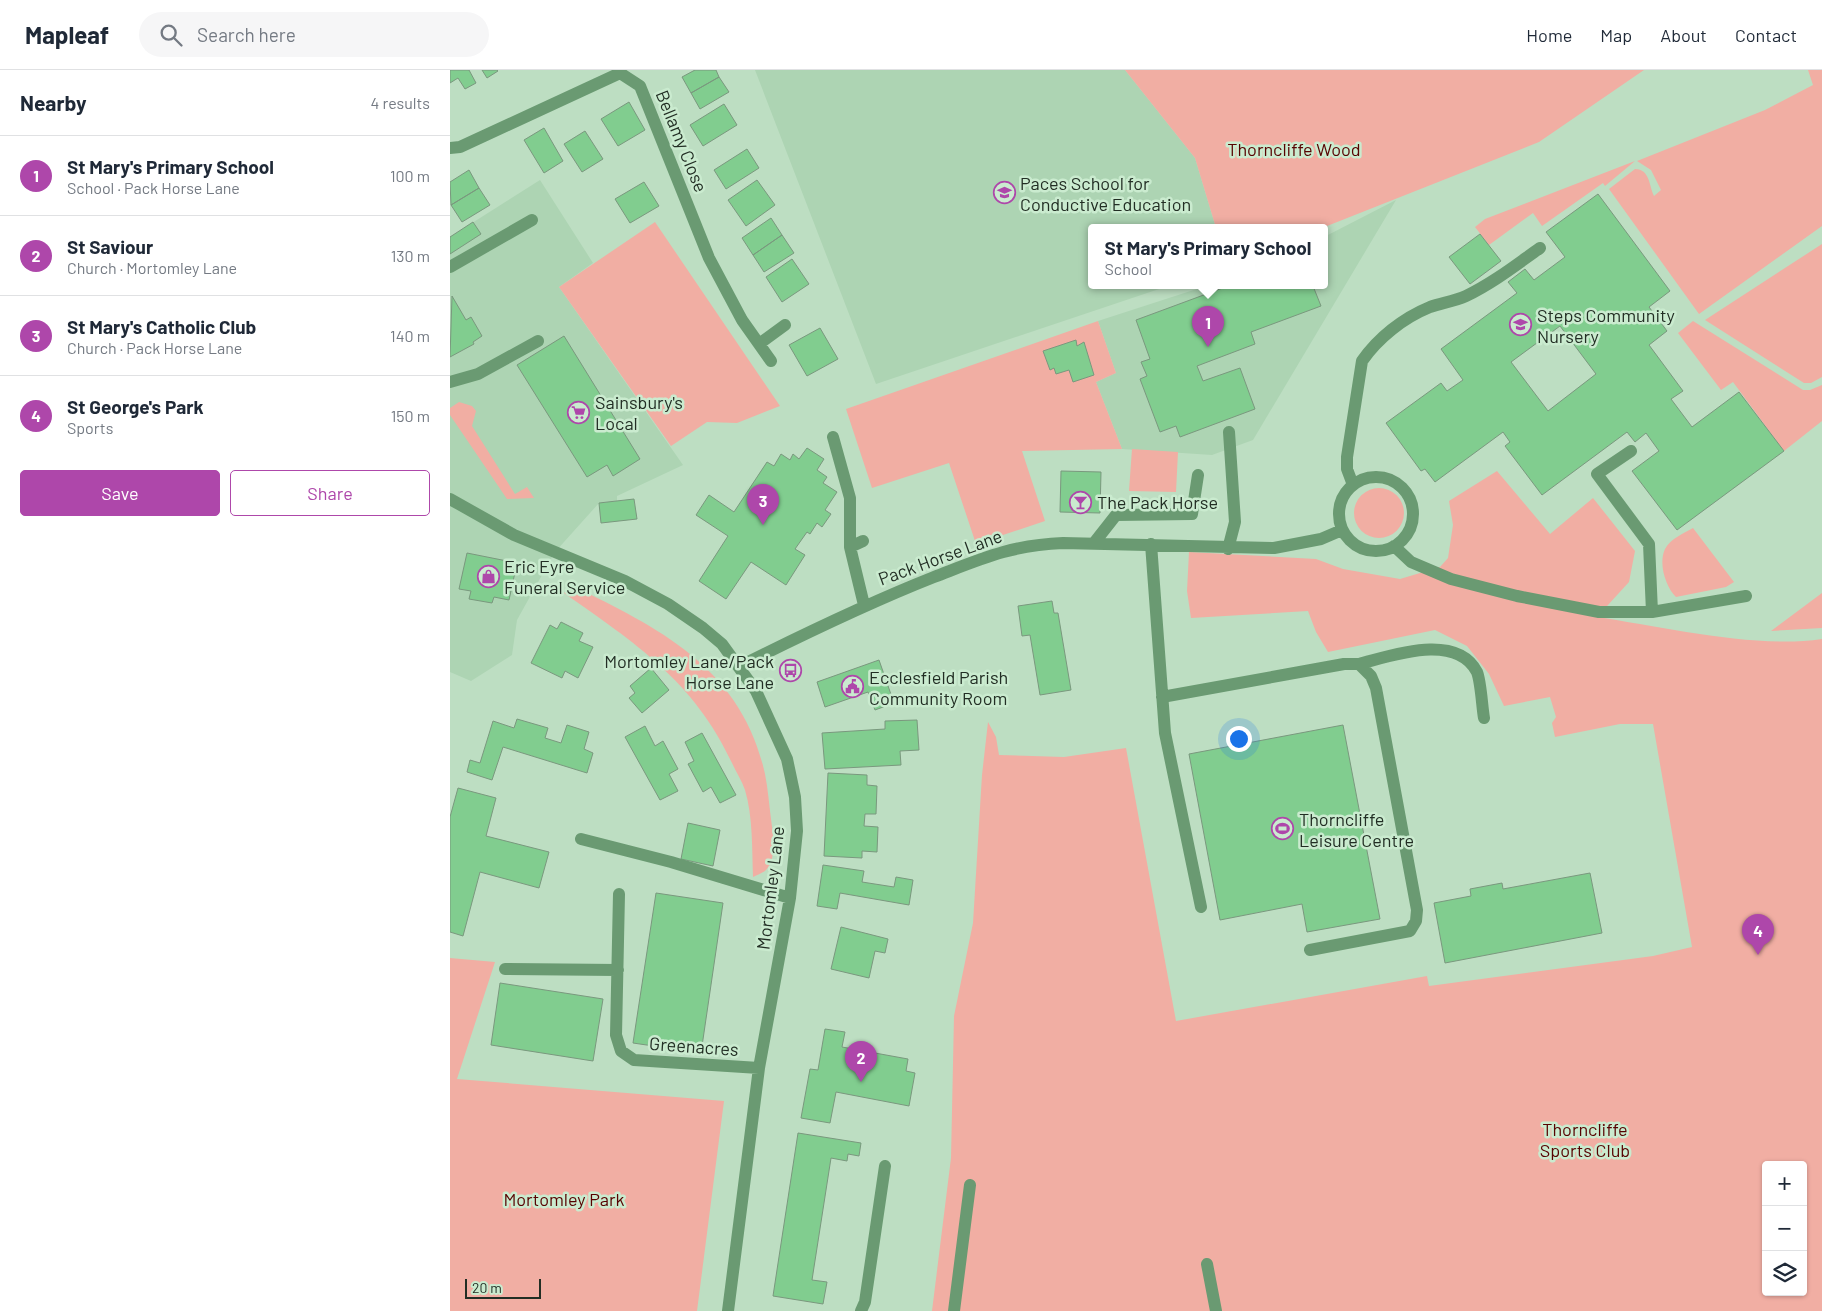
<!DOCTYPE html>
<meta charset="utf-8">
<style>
:root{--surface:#fff;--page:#f6f6f7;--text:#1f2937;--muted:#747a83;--line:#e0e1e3;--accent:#ae47aa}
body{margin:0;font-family:Barlow,sans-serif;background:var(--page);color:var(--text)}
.controls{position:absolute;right:15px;bottom:15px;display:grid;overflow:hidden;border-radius:5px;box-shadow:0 1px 4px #0004}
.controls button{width:45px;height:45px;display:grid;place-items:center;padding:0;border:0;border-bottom:1px solid var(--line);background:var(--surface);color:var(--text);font:25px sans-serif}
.scale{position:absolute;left:15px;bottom:12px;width:76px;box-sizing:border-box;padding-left:5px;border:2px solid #222e24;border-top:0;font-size:14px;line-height:18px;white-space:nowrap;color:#222e24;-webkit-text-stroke:4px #caebcf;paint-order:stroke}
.you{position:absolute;left:788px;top:668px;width:18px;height:18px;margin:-12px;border:4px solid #fff;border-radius:50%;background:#1a73e8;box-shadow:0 0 0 8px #1a73e833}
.badge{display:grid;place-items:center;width:32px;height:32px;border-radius:50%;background:var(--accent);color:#fff;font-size:16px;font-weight:700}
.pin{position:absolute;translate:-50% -41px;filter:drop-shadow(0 1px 2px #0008)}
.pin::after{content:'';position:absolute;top:26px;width:18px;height:15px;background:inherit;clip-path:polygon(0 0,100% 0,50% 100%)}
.popup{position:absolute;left:638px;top:154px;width:240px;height:65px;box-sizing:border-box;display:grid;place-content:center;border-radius:5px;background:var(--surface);filter:drop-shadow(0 1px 4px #0005);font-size:16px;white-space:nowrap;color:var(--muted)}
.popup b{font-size:19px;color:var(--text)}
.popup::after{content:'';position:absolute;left:50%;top:100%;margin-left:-10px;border:10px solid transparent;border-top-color:var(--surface)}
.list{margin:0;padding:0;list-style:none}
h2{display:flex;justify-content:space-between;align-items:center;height:65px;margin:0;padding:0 20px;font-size:21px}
h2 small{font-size:16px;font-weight:400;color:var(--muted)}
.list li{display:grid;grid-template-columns:32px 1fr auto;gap:15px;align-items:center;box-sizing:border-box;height:80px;padding:0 20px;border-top:1px solid var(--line)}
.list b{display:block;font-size:19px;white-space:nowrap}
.list p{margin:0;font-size:16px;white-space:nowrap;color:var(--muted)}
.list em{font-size:16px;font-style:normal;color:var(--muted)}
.actions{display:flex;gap:10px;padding:15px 20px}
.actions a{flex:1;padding:11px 0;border:1px solid var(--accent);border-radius:5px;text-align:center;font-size:18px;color:var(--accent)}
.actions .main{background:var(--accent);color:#fff}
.icon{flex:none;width:28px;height:28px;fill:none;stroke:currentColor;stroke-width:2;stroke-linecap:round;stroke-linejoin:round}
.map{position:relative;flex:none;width:1372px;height:1241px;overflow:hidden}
header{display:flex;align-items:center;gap:30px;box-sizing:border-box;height:70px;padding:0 25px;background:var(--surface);border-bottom:1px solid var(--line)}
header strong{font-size:24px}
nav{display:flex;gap:28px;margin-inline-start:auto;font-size:18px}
.search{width:350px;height:45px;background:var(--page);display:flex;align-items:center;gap:12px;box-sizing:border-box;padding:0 18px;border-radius:28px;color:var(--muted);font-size:19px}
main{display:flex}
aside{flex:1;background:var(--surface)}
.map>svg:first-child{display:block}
.built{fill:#add4b3}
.green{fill:#f1aea3;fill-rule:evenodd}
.building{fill:#81cd8f;stroke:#7a987e;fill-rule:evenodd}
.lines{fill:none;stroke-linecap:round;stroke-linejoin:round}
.minor{stroke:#6a9a72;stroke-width:12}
.labels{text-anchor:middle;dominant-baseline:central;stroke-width:5;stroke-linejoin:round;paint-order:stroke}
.street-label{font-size:18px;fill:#222e24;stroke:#caebcf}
.park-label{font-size:18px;fill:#570201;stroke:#caebcf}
.poi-label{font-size:18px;fill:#222e24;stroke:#caebcf;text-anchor:start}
</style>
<header>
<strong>Mapleaf</strong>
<div class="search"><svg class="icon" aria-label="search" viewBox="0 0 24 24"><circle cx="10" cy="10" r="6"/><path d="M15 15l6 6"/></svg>Search here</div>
<nav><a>Home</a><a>Map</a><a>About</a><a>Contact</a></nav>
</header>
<main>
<aside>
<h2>Nearby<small>4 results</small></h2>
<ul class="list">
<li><span class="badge">1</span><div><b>St Mary's Primary School</b><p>School · Pack Horse Lane</p></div><em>100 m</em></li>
<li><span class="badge">2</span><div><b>St Saviour</b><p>Church · Mortomley Lane</p></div><em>130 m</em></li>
<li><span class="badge">3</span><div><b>St Mary's Catholic Club</b><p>Church · Pack Horse Lane</p></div><em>140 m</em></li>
<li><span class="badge">4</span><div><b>St George's Park</b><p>Sports</p></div><em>150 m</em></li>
</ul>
<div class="actions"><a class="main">Save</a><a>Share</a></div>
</aside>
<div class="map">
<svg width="1372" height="1241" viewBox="0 0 1372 1241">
<rect width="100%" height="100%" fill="#bddec2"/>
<path class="built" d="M305,0h370l70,88 21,70h-124v58h76l-292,98z
M90,110l53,83 -34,24 124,178 -66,31v5l-18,2 -44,49 -13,23 -25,45 -5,35 -41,26 -21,-9v-435z
M946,130l-143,240 -41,15 -90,-6 -26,-67 20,-9 -18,-52 108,-35h118v-49z"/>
<path class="green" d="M675,0h519l-105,72 -217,86h-106l-21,-70z
M1358,0h14v156l-123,88 -90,-125 26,-20c15,0 14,17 19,27l7,-6 -10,-20 -14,-9 128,-51 48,-25z
M1185,91l-30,25 -2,-3 -61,43 -9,-13 -44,32 -14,-18 10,-8z
M205,152l125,184 -43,17 -30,-1 -36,24 -112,-159z
M1372,174v133l-11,6h-7l-99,-63z
M648,251l18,52 -20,9 26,67 -100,2 23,70 -69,23 -27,-81 -77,25 -26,-79z
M1243,251l110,69h7l12,-5v36l-38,30 -51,-69 -12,8 -43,-57z
M9,332l13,4 4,5 -4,15 43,68 12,-7 7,11 -27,1 -57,-84v-7z
M682,379l46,3 -2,40 -47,-1z
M1047,401l53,63 43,-36 42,53 -6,31 -32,35c67,10 159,32 225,22v672h-890l19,-153 3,-142 19,-93 9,-148 6,-53 8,15 3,18 65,2 62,-9 50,273 251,-45 2,10 224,-30 39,-9 -39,-223h-33l-65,13 -3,-14 4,-6 -6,-20 -46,9 -15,-32 -22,-28 -32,-16 -107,22 -12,-20 -8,-21 -117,7 -4,-27 2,-39 127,7 27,10 57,10 40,-12 8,-9 5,-33 -4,-24zM1316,1095h37v127h-37z
M904 443a25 25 0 1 1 50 0a25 25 0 1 1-50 0Z
M1243,458l41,54 -8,5 -50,10c-10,-10 -18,-33 -11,-48 5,-10 19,-16 28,-21z
M123,516c88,43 169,83 192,188 3,15 4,30 6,45 2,15 6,40 -5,51 -3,3 -9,5 -13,7 -1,-28 0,-60 -8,-87 -3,-9 -9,-18 -13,-27 -38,-82 -97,-120 -168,-170z
M1372,523v35l-51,3z
M0,888l45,4 -38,117 267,22 -27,210h-247z"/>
<path class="building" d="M0,0h19l7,13 -11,6 -7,-11 -8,5z
M32,0h15l1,1 -11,7z
M245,0h21l3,7 -28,16 -9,-16z
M269,7l10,15 -29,17 -9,-16z
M179,32l16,28 -27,16 -17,-27z
M274,34l13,21 -34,21 -13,-21z
M94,58l19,33 -19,12 -20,-33z
M135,61l18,28 -21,13 -18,-28z
M297,79l12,19 -33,21 -12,-19z
M19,100l10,18 -28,17 -1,-23z
M307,110l18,25 -29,21 -18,-26z
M194,112l15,24 -29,17 -15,-24z
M29,118l11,17 -28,17 -11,-17z
M1148,124l72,97 -21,16 18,24 -18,14 34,46 -12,8 21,28 47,-35 45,59 -107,79 -45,-59 27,-20 -13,-18 -11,9 -8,-10 -85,63 -37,-49 5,-4 -7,-10 -68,50 -10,-13 -4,2 -35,-48 55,-40 6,8 16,-11 -22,-31 76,-56 -9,-11 17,-13 9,11 31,-23 -19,-25zM1110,256l36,48 -48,37 -37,-49z
M321,148l11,17 -29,20 -11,-17z
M23,152l8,12 -31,20v-17z
M1030,164l21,27 -31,23 -21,-27z
M332,165l12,18 -30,19 -11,-17z
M342,189l17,25 -27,18 -16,-25z
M778,216h85l8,20 -70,26 4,12 -58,22 6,15 37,-13 15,41 -75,28 -4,-11 -16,6 -20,-53 7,-3 -6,-14 9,-3 -14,-39z
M2,226l14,24 5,-3 11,19 -9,6 1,2 -24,13z
M370,258l18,31 -31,17 -18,-31z
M114,266l76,123 -27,17 -6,-11 -20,12 -70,-112z
M626,270l1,6 7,-4 10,33 -21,7 -4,-12 -13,4 -2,-6 -4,2 -7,-19z
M357,378l17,11 -7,11 10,7 -4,6 14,9 -12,18 6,4 -9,13 -5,-4 -7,11 -3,-2 -12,17 10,6 -19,30 -35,-23 -25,37 -27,-18 29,-45 -32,-21 13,-20 25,17 33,-50 7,4 7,-12 9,6 3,-6 6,5z
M611,401l40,1 -1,41 -40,-1z
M184,429l3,20 -36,4 -2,-20z
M17,483l50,10 -8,37 -15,-3 -2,6 -23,-4 2,-8 -12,-2z
M602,531l2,12h4l13,77 -31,5 -10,-60 -8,1 -4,-30z
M111,552l22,11 -4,8 14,6 -15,31 -13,-7 -3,7 -31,-15 19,-38 7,4z
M429,590l15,43 -19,7 -7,-18 -43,15 -8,-25z
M201,598l18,22 -27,23 -13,-15 6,-5 -5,-7z
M67,649l31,9 -3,10 16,5 6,-18 22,7 -5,17 9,4 -6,20 -84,-26 -11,33 -25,-8 3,-12 10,3 13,-42 21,7z
M467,650l2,30 -19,1 1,14 -76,4 -3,-36 63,-4v-8z
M893,655l37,194 -73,13 -5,-28 -82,16 -31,-166z
M195,656l10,20 8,-5 15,28 -9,5 9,17 -18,9 -35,-63z
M252,663l34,62 -16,8 -9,-16 -8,5 -15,-28 6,-3 -9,-19z
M378,703l39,2v10l10,1 -1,28h-11l-1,12 14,1 -1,25 -15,-1v7l-38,-2z
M8,718l38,10 -10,38 63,16 -10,36 -59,-16 -17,64 -13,-4v-115z
M238,753l32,7 -7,36 -32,-7z
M373,795l41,6 -2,11 32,5 2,-10 17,3 -4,25 -69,-12 -3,16 -20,-3z
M1140,803l12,60 -157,30 -11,-60 37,-7 -1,-7 32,-6 1,6z
M206,823l67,10 -22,150 -68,-10z
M391,857l47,12 -3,14 -10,-2 -6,27 -38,-9z
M50,913l103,16 -10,62 -102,-16z
M375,959l20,3 -3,15 66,12 -2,12 9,2 -6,33 -73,-14 -6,31 -29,-5 9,-49 8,1z
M348,1063l63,10 -2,13 -11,-2 -1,7 -16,-3 -19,122 15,2 -4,22 -50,-8z"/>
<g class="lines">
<path class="minor" d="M0,78l10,-1 160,-74 20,13 69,172 33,62 29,41
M0,197l82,-47
M309,274l26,-19
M0,312l28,-8 60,-33
M383,367l17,61v49l14,58
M1181,381l-34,23 52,70 3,68
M889 444a37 37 0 1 1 74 0a37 37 0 1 1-74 0Z
M903,415l-6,-16v-12l15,-96c16,-23 41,-43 68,-54 12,-4 25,-6 36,-11 27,-13 50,-31 74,-48
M0,429l64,36 111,46 43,23 35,24 19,16 34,47 31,68 8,38 2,34 -7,67 -31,170 -31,243
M644,473l22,-28 76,-1 6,-39
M701,474l14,189 36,174
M944,476l17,16 40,17 66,17 82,16h53l94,-16
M400,477l13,-6
M778,479l7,-27 -6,-90
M909,594c32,-8 97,-32 118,8 4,10 5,35 7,46
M290,596c64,-32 128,-63 194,-89 47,-18 77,-32 129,-34l211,5 47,-9 21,-9
M712,627l182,-33h15l12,12 5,12 41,222 -1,11 -6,10 -100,19
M131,769l90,23 119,36
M169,824l-3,141 5,16 13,9 125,8
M55,899l113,1
M757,1194l9,47
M411,1241l4,-9 20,-136
M504,1241l16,-126"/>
</g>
<defs>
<symbol id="school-ring" viewBox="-11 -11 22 22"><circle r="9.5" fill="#caebcf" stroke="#ae47aa" stroke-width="1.5"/><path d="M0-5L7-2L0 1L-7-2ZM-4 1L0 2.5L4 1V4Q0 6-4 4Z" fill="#ae47aa"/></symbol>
<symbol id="supermarket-ring" viewBox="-11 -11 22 22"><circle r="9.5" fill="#caebcf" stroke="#ae47aa" stroke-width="1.5"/><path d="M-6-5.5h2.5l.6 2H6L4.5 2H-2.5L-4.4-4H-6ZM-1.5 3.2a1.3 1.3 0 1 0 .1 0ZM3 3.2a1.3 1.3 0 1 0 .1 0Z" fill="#ae47aa"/></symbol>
<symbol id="bar-ring" viewBox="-11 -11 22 22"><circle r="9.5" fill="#caebcf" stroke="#ae47aa" stroke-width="1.5"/><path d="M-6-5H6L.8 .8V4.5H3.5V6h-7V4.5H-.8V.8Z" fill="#ae47aa"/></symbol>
<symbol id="shop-ring" viewBox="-11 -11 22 22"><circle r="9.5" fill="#caebcf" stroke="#ae47aa" stroke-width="1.5"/><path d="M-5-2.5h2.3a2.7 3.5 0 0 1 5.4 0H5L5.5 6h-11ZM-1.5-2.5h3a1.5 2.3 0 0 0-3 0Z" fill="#ae47aa"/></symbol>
<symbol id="bus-ring" viewBox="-11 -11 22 22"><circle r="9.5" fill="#caebcf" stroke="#ae47aa" stroke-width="1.5"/><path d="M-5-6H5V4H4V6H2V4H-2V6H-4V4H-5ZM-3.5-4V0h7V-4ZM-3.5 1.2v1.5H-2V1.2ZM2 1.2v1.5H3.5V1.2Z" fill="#ae47aa"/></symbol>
<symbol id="civic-ring" viewBox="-11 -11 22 22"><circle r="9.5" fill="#caebcf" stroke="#ae47aa" stroke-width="1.5"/><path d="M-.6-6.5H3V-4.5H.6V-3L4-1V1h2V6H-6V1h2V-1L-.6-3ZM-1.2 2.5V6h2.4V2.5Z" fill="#ae47aa"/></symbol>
<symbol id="stadium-ring" viewBox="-11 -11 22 22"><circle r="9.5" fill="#caebcf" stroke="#ae47aa" stroke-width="1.5"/><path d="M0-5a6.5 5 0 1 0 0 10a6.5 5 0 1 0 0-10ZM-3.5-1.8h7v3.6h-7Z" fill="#ae47aa"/></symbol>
</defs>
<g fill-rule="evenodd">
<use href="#school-ring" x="542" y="110" width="25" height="25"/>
<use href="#school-ring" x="1058" y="242" width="25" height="25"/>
<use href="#supermarket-ring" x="116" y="330" width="25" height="25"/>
<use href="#bar-ring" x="618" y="420" width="25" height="25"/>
<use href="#shop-ring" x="26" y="494" width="25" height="25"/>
<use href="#bus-ring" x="328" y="588" width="25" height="25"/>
<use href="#civic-ring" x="390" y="604" width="25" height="25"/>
<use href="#stadium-ring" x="820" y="746" width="25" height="25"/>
</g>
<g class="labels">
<g class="street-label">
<text transform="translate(232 71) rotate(68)">Bellamy Close</text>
<text transform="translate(490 487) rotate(-20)">Pack Horse Lane</text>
<text transform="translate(320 818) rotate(-83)">Mortomley Lane</text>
<text transform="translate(244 976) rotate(4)">Greenacres</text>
</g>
<g class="park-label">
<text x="844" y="79">Thorncliffe Wood</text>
<text x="1135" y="1059">Thorncliffe<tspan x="1135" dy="21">Sports Club</tspan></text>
<text x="114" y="1129">Mortomley Park</text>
</g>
<g class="poi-label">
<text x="570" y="113">Paces School for<tspan x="570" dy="21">Conductive Education</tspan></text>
<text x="1087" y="245">Steps Community<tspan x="1087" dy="21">Nursery</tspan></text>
<text x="145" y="332">Sainsbury's<tspan x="145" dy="21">Local</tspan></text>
<text x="647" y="432">The Pack Horse</text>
<text x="54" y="496">Eric Eyre<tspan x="54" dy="21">Funeral Service</tspan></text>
<text x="324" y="591" text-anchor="end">Mortomley Lane/Pack<tspan x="324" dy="21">Horse Lane</tspan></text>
<text x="419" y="607">Ecclesfield Parish<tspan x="419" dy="21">Community Room</tspan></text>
<text x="849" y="749">Thorncliffe<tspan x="849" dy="21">Leisure Centre</tspan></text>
</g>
</g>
</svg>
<div class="controls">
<button>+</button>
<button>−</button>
<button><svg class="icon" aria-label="layers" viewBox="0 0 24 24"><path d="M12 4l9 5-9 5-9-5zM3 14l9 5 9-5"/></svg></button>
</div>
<div class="scale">20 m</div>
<div class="you"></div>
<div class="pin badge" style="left:758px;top:277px">1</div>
<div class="popup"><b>St Mary's Primary School</b>School</div>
<div class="pin badge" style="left:411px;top:1012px">2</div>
<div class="pin badge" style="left:313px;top:455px">3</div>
<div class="pin badge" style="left:1308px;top:885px">4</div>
</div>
</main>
